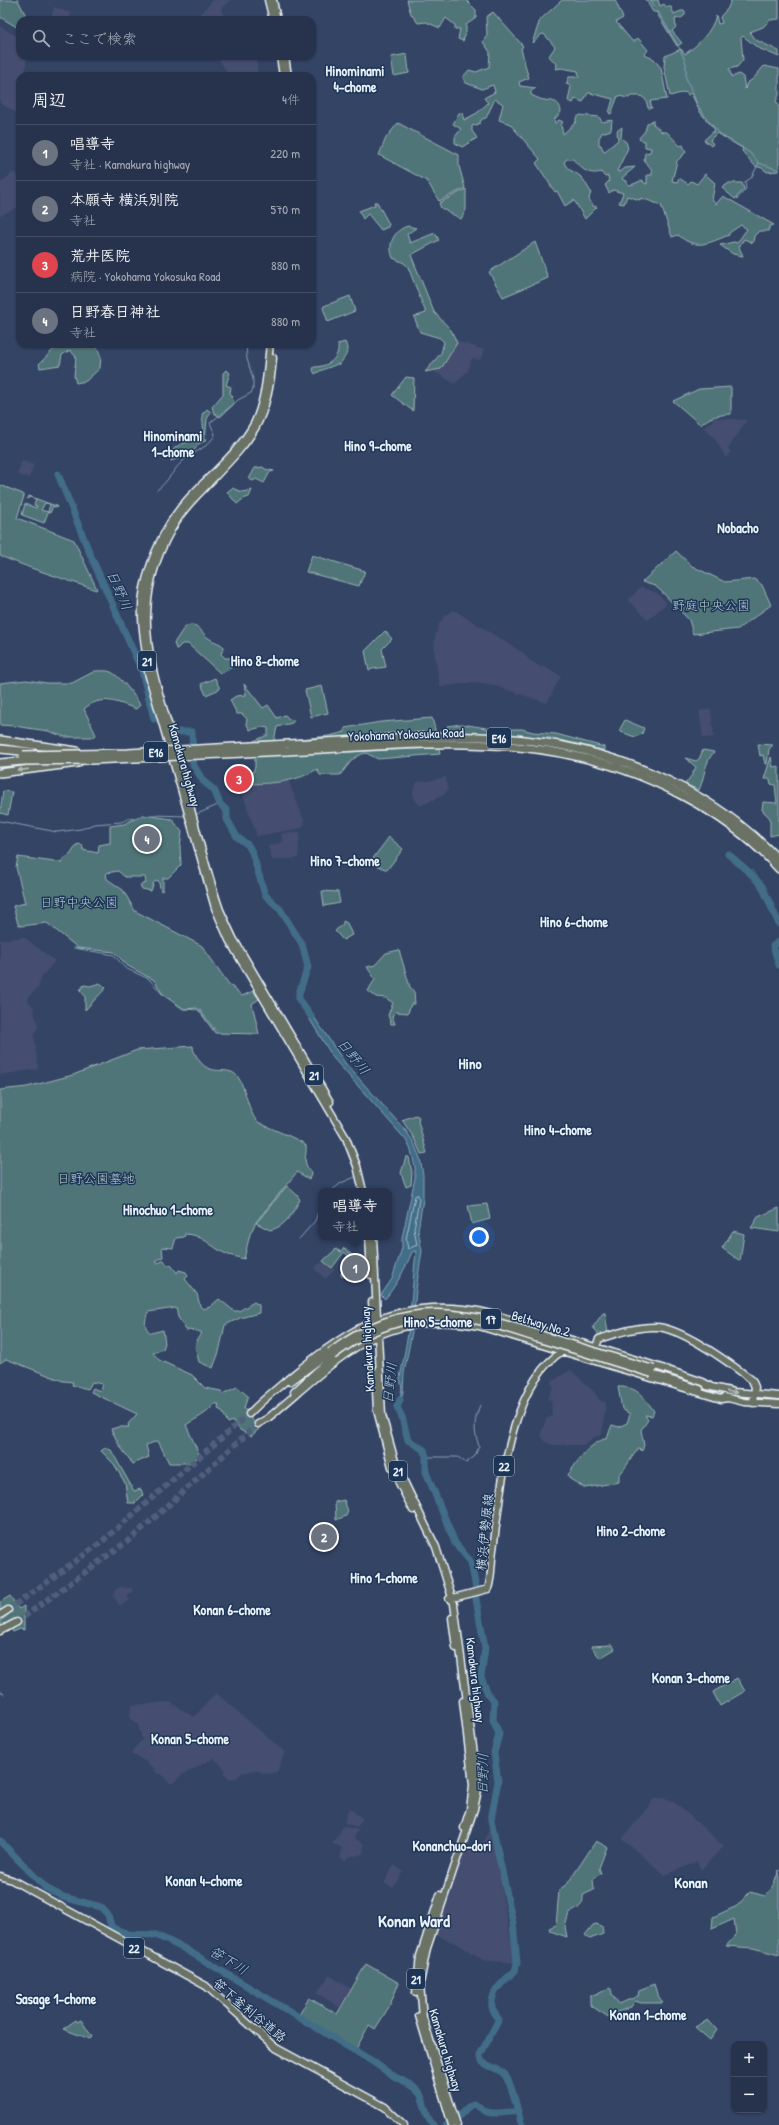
<!DOCTYPE html>
<html lang="ja">
<meta charset="utf-8">
<style>
:root{--surface:#27334c;--page:#2f3b53;--text:#f1f3f6;--muted:#a4aab5;--line:#434e64;--accent:#8abfa5}
body{margin:0;font-family:"Patrick Hand","Klee One",sans-serif;background:var(--page);color:var(--text)}
.controls{position:absolute;right:12px;bottom:12px;display:grid;overflow:hidden;border-radius:8px;box-shadow:0 1px 3px #0004}
.controls button{width:36px;height:36px;display:grid;place-items:center;padding:0;border:0;border-bottom:1px solid var(--line);background:var(--surface);color:var(--text);font:20px sans-serif}
.you{position:absolute;left:479px;top:1237px;width:14px;height:14px;margin:-10px;border:3px solid #fff;border-radius:50%;background:#1a73e8;box-shadow:0 0 0 6px #1a73e833}
.badge{display:grid;place-items:center;width:26px;height:26px;border-radius:50%;background:var(--accent);color:#fff;font-size:13px;font-weight:700}
.pin{position:absolute;translate:-50% -50%;border:2px solid #fff;box-shadow:0 1px 4px #0006}
.popup{position:absolute;left:318px;top:1188px;width:74px;height:52px;box-sizing:border-box;display:grid;place-content:center;border-radius:8px;background:var(--surface);filter:drop-shadow(0 1px 3px #0005);font-size:13px;white-space:nowrap;color:var(--muted)}
.popup b{font-size:15px;color:var(--text)}
.popup::after{content:'';position:absolute;left:50%;top:100%;margin-left:-8px;border:8px solid transparent;border-top-color:var(--surface)}
.list{margin:0;padding:0;list-style:none}
h2{display:flex;justify-content:space-between;align-items:center;height:52px;margin:0;padding:0 16px;font-size:17px}
h2 small{font-size:13px;font-weight:400;color:var(--muted)}
.list li{display:grid;grid-template-columns:26px 1fr auto;gap:12px;align-items:center;box-sizing:border-box;height:56px;padding:0 16px;border-top:1px solid var(--line)}
.list b{display:block;font-size:15px;white-space:nowrap}
.list p{margin:0;font-size:13px;white-space:nowrap;color:var(--muted)}
.list em{font-size:13px;font-style:normal;color:var(--muted)}
.icon{flex:none;width:22px;height:22px;fill:none;stroke:currentColor;stroke-width:2;stroke-linecap:round;stroke-linejoin:round}
.map{position:relative;flex:none;width:779px;height:2125px;overflow:hidden}
.search{position:absolute;background:var(--surface);box-shadow:0 1px 3px #0004;left:16px;top:16px;width:300px;height:44px;display:flex;align-items:center;gap:10px;box-sizing:border-box;padding:0 14px;border-radius:12px;color:var(--muted);font-size:15px}
.panel{position:absolute;background:var(--surface);box-shadow:0 1px 3px #0004;left:16px;top:72px;width:300px;height:276px;border-radius:12px}
.map>svg:first-child{display:block}
.built{fill:#444e6f}
.green{fill:#4f7578;stroke:#9cb3b8}
.water{fill:#426d88;stroke:#84a2b5}
.lines{fill:none;stroke-linecap:round;stroke-linejoin:round}
.shore{stroke:#a6bccb;stroke-width:1}
.stream{stroke:#84a2b5;stroke-width:1}
.river{stroke:#426d88;stroke-width:7}
.major-tunnel{stroke:#4f5e7b;stroke-width:6;stroke-dasharray:6 3;stroke-linecap:butt}
.major-casing{stroke:#e8f1f8;stroke-width:9}
.highway-casing{stroke:#e8f1f8;stroke-width:10}
.major{stroke:#6b7165;stroke-width:6}
.highway{stroke:#6b7165;stroke-width:7}
.major-bridge-casing{stroke:#e8f1f8;stroke-width:9;stroke-linecap:butt}
.highway-bridge-casing{stroke:#e8f1f8;stroke-width:10;stroke-linecap:butt}
.major-bridge{stroke:#6b7165;stroke-width:6}
.highway-bridge{stroke:#6b7165;stroke-width:7}
.oneway{fill:#b6bebd}
.labels{text-anchor:middle;dominant-baseline:central;stroke-width:3;stroke-linejoin:round;paint-order:stroke}
.shield{fill:#1d3557;stroke:#abb9c8;stroke-width:1}
.shield-label{font-size:12px;font-weight:bold;fill:#e8f1f8}
.park-label{font-size:13px;fill:#b2c6cb;stroke:#1d3557}
.street-label{font-size:13px;fill:#e8f1f8;stroke:#1d3557}
.neighbourhood-label{font-size:14px;font-weight:bold;fill:#e8f1f8;stroke:#1d3557}
.water-label{font-size:14px;font-style:italic;fill:#aec3d1;stroke:#1d3557}
.quarter-label{font-size:15px;font-weight:bold;fill:#e8f1f8;stroke:#1d3557}
.district-label{font-size:17px;font-weight:bold;fill:#e8f1f8;stroke:#1d3557}
</style>
<div class="map">
<svg width="779" height="2125" viewBox="0 0 779 2125">
<rect width="100%" height="100%" fill="#344465"/>
<filter id="ink" filterUnits="userSpaceOnUse"><feTurbulence type="fractalNoise" baseFrequency=".025" numOctaves="2"/><feDisplacementMap in="SourceGraphic" scale="8" xChannelSelector="R" yChannelSelector="G"/><feConvolveMatrix kernelMatrix="1 2 1 2 8 2 1 2 1" color-interpolation-filters="sRGB"/></filter>
<g filter="url(#ink)">
<path class="built" d="M213,0h19l-11,8 5,12h-31z
M54,7l17,6 -1,7h-19z
M0,26l20,12v18h7l-2,20h-5v39l-20,-12z
M217,56h39l2,20h-3l-1,-2 -25,2z
M14,172l6,8v26l-20,10v-33z
M453,340l32,10 -5,10 -8,-2 -4,13 -13,13 -22,-13z
M715,418l32,2 -19,29 3,2 -5,7 -11,-19 -11,-11z
M22,461l12,4 -5,13 -12,-4z
M641,587l16,6 10,10 -19,17 -20,-20z
M454,610l71,44 3,5 13,8h4l16,9 -14,27 -58,-19 -14,-2 -35,5 -6,-37 1,-13 3,-11 7,-11z
M711,709l3,28 -11,1 -4,-27z
M446,777l2,12 -4,6 -24,11 -6,-7 -1,-8 4,-9 11,-1z
M288,779l17,44 -3,5 -45,8 -15,-44 7,-2 3,-6 23,-1z
M290,832h10l-2,26 -26,2 -4,-14 12,-3 3,-3 -2,-6z
M24,937l31,24 -14,17 -3,10 -9,8 -1,5 5,5 5,20 -4,9 4,34 -38,6v-135z
M323,1261l12,9 -10,9 -11,-11z
M571,1370l24,23 5,8 6,1 -4,33 -8,2 -10,8h-32l-7,-3 -4,-8 5,-15 6,-3 -1,-16 -4,-1 7,-13 -3,-2 1,-3z
M120,1587l12,1 1,3 -6,5 3,4 -10,6 -7,-11 3,-6z
M216,1693l69,59 -8,20 -10,2 -13,-4 -12,3 -6,5 -8,1 -4,-6 2,-2 -12,-13 -35,19 -5,6h-5l-7,-8 -6,-2 -2,-5 -7,-4v-2l-16,-8 6,-9 5,-5 -4,-15 -9,-7 3,-13 38,-3 24,15z
M664,1798l9,3 51,45 -23,24 -4,-8 -32,13 -43,-36 32,-40z
M349,1808l14,11 -6,8 -13,-4z
M343,1826l15,4 -4,8 10,6 -1,10 -15,3 -3,4 -5,-3 2,-10 -10,-5 5,-5z
M491,1831l24,132 -32,-3 -22,-14 -25,-11 30,-87 18,-7 5,-9z
M394,1865l9,6 -10,17 -9,-5z
M329,1975l22,14 -12,18 -22,-14z"/>
<path class="green" d="M0,0h18l10,20h-8v9l-20,-12z
M407,0h59l10,10v8l-10,7v7l-3,9 -5,-2 2,-10h-5v-4l-9,-7 -6,10 -14,-6 -8,1 -7,-9z
M562,0h53l8,18 -7,4 17,20 5,-4 10,12 -4,5 10,4 7,9 6,31 -17,2 2,7h-4l-2,-8 -5,-4h-10l-2,2 -11,-2 -7,18 -2,-1 4,-14 -23,-6h-2l-5,9 -8,-3 -2,4 -5,-2 3,-15 -5,-2 3,-7h10l-1,-6 -17,-3 -5,1 1,-4 -8,-9 6,-9 -10,-12 -3,-1 -10,9 8,-23z
M646,0h12l2,6 4,-2 2,3h5l3,7 7,-3h4v4l-4,3 -6,1 1,8 -4,4 10,12 -5,3 -21,-34h-3z
M731,0h48v19l-9,1 -7,7 -13,5 6,8 23,11v6l-21,-9 -15,-12 -2,2 2,22 -6,7 -8,2 3,8 7,-3 4,3 2,12 2,-6 6,-4 11,-13 15,3v26l-3,6 3,6v64l-12,1 -5,-4 -7,-2 -13,-15 1,-3 -26,-15 -7,7 3,4 -2,2 -7,-6 11,-10 -15,-18 -9,-19 -3,2 -3,-3 -15,4 -6,-29 1,-11 16,-7 4,5c13,-9 27,-22 31,-39l2,9 4,-1 -2,-6 8,-9z
M493,12l30,34 -2,3c3,8 4,19 8,29l-10,4 1,4 16,2 -5,3v4c3,1 6,3 9,4 9,3 20,-1 21,13l-7,8 1,3 4,-3 4,2 -2,3 2,9 13,-12v-4l4,-3 19,2 3,5 10,-2 -1,10 -9,3 -3,5v7h2l3,7 14,-12 -1,-9 5,-4 -1,11 5,4 2,6 -11,23 3,1 5,-4 10,-1 -13,11 1,2 4,1v3l4,1 12,-5v2l4,2v-9h5v-5l-8,-10 1,-7 5,-1 1,-4 -6,-1v-6l-5,-1 -1,-2 6,-7 2,-7 6,-4v4l9,8h5l13,14 3,-1 3,7 -9,9 -5,20 5,1 2,-4 9,6 3,-3 6,3 8,-10 10,9 -3,17 4,4 7,-8 51,29 -4,1 -2,5h-9l-5,5 -1,7 -9,-4 -5,8 4,9 -10,-2 -13,-9 14,-3 3,1 10,-14 -6,-4 -12,8v2c-21,8 -32,16 -51,0l-6,2 -11,-32 -20,-7 -1,2 -13,-4 -3,8 -5,-1 4,-10 -10,-3 -4,3 -4,-8 4,-4 -1,-5 -3,1 -4,-5c-12,4 -21,-4 -28,-13h-6l-3,3c3,9 10,9 16,14 5,4 7,11 11,16l-2,7 4,7 4,1 -12,12 -11,-19 -9,6 -8,-15 -2,1 -19,-29 4,-4 -30,-35 -11,-4 4,-16 -8,-5 -9,19 -4,1 -3,5 -7,2v5l5,7 -15,9 -7,-4v-6l6,-8 -8,-5 6,-11h3l2,7 13,-7 11,-10 -4,-5 11,-6 -2,-7 -11,4 -16,-6 -3,-6 6,-7 7,2 13,-5 1,-15 -7,-10 4,-7 -1,-18z
M407,54l2,19 -15,3 -3,-19z
M398,123l61,32v11l6,22 -26,13 -12,-20 -48,-26 7,-17z
M729,183h13l2,6 -9,10 -13,-11z
M466,189v21l-5,9 -20,-11 -2,-5z
M374,202h3l12,22 -1,3 -7,3 -13,-16 -5,5 -4,-8 16,-6z
M408,226l8,2 -9,6 3,9 25,-10 4,7 -28,15 23,57 17,18 6,13 -16,26 -16,3 16,-19 3,-11 -4,-4 -20,-6 -6,-15 12,-4 -18,-46 -4,-4 -11,-5c-6,-14 1,-28 15,-32z
M535,242l13,36 -45,19 -14,-25z
M350,296l5,15 -27,11 -5,-14 1,-2z
M345,342c5,10 0,15 -6,23l-2,-1c-7,4 -16,5 -22,10l-2,-4 1,-3c13,0 26,-8 24,-23z
M64,344h32l5,13 -1,11 -14,13 -10,2 -2,-7 2,-19 -6,-7 -8,5 -2,10 -20,3 -1,-4c8,-7 13,-17 25,-18z
M226,370l4,3 -4,12 5,2 -1,6 3,4h-1l2,7 -14,13 -6,-4 -2,-6 11,-13v-21z
M406,377l8,1 -1,33 -21,-16z
M731,387v27c-12,1 -22,2 -30,11l-28,-24 26,-12z
M207,409l4,3 -4,7 -2,22 -7,3c-7,14 -14,12 -27,17l1,-3 -3,-2c5,-13 21,-15 31,-16l4,-6 -2,-20z
M263,467l2,2 9,2 -4,1 -6,11 -8,-4 -3,2 -4,-2 6,-11z
M0,485l23,9 1,2 -7,22 57,22 23,49 -1,1 -65,-22 -31,-12z
M232,488l10,4 10,-2 -3,7 -6,2 -6,5 -10,-12z
M29,496l21,8 -5,-1 -4,7 7,2 2,-8 7,2 -1,2 -3,-2 -3,7 -2,-1 -4,11 -22,-8 3,-11 11,4 1,-2 -3,-1 2,-6 -6,-2 -3,2z
M676,551l16,15 33,16 29,-3 8,6 9,20 -33,24 -45,5 -4,-14 -29,-30 -5,-4 -13,-4z
M312,555l53,16 -6,15 -53,-14z
M190,625c10,-1 12,10 20,14 6,4 9,3 14,8l-3,7 4,4h6l4,5 -7,7 -8,3 -32,-29h-6l-5,5h-1l-2,-6 10,-15z
M385,631l7,8 -10,10 4,18 -14,2 -3,2 -4,-20z
M95,671c5,0 12,-1 16,1 9,4 25,25 29,33l-4,4c-19,-7 -35,-15 -52,0l12,26 -2,2h-29l-17,-6 -34,-5 -14,-1v-42l26,-3 21,3h25z
M215,678l5,11 -14,6 -5,-11z
M244,684l19,24 5,-3 9,13 8,-3 4,4 5,1 -2,3 -15,4 -3,14 -25,2 19,-8v-7l-6,-1 -12,3 -4,-7 1,-4 -5,-5h-5l-7,-14 6,-4 10,-1z
M322,686l6,27 -17,4 -6,-27z
M432,718l5,19 -142,5 3,-3 31,-3 16,-4v-4l36,-6z
M625,720l19,8 -2,6 -7,3 -14,-5 -1,-3z
M462,724l30,5h30l11,3 23,2 48,13v3l-53,-12 -103,-5 -1,-7z
M758,744l15,1 -4,4 -2,15h-2l-2,-9 -3,1z
M439,748l1,6 -62,5 -12,-6c-14,3 -17,12 -26,22h-20l-3,-6c-20,13 -42,14 -65,15l-5,5 -2,-5 3,-3 -8,-6 11,1 4,-9v-11z
M703,750l11,2c-10,11 -9,25 -15,38l-14,-6 7,-9 4,-8 -11,-9 11,3 3,-2z
M771,757l2,10 6,-1v68l-9,2v-18l-8,-8 1,-8 14,1 -2,-18 -4,-1 -1,-5h-6z
M3,791l9,1 -4,23 -8,-2z
M143,815l29,4 10,13 -2,15 1,18 -13,13h-5v12l-2,1 -3,-11 -4,2 -3,9 -9,-2 -2,-4 6,-2 -1,-6h-20l-7,-6 -12,2 1,6 16,11 12,21 67,35 26,37 14,13 11,-5 6,8 -7,5 7,30 -44,-1 -18,-25 -13,1 -22,-16 -8,-13 -26,-14 -14,-14 -36,-4 -31,-25 -26,3 -3,-2 -5,-18 12,-3 -9,-36 2,-10 44,6v-3l9,-6 5,-9 4,-1 3,2v4l15,3 1,-8 11,-2v-17l14,-2z
M389,837l14,12 -16,21 -15,-7 -1,-2z
M322,891l16,1 2,11 -16,3z
M343,921l4,2 5,12 -9,5 -8,-9 8,-7z
M399,950l11,37 4,5 1,12h-4l-3,9 -12,-1 -4,4 3,8h-4l-3,-9 5,-12 -7,-5 -10,-1 -8,-6 7,-12 -8,-12 8,-2 11,-12z
M100,983l6,5 -21,22v-14l-5,-6 4,-5 6,1z
M193,1046c0,5 2,7 4,11 13,23 30,6 41,20 7,9 11,37 19,44 7,6 47,19 49,25 1,6 -2,13 0,18 1,5 5,6 5,11l-2,4 -12,-7 -41,50 -6,12 -6,25c-6,-2 -13,-3 -18,-5 -15,-7 -24,-20 -41,-20l-1,3 -8,1 -3,10 -11,-1 1,10 -7,4 2,2 6,-3 3,5h4l6,8 2,-3 7,2 2,4 -3,3 12,15 3,12 3,3 7,-2 9,-8 15,12h5l15,-9 5,3v8l-19,5 -15,7 -6,27 -6,16 -14,-6 -4,-16 2,-4 -1,-2 6,-7 -4,-2 -12,-1 -8,-13 -2,-9 -28,4c-3,8 -5,16 3,21l12,-3 2,13 -2,6 -10,4 6,7 33,15 13,13 16,3 1,3 15,-7 11,9 -4,12 15,21 -8,7 -11,-6 -7,-9 -5,2 -6,-12 -4,-2 1,-5h-5c-6,10 -18,14 -28,21l14,31 -10,7h-21l-11,-22 -12,4 3,12 -16,7 -14,-19 -8,-16 8,-2h10l-1,-3 9,-10 -46,-22 2,-4 7,3 2,-7 -10,-2 -4,7 -16,-4 1,-3 -10,-1 -57,-22 -6,4v-273l27,-3 46,-12 64,-25z
M416,1115l3,2 -1,4 9,32 -6,1 -7,-16 -12,-18z
M406,1157h3l3,16 -1,12 -5,2 -5,-14z
M287,1186l10,9 3,5c-8,13 -14,27 -30,30l-14,-7z
M487,1204l3,15 -18,5 -4,-18z
M779,1208v24l-28,-4 7,-11z
M733,1231l11,3 -4,27 -18,-13z
M344,1248l10,9 -9,20 -4,-2v-2l9,-16 -6,-5 -12,16 -9,-7 13,-12 5,3z
M603,1313h2l3,20 -9,2 -6,-8z
M618,1387c19,-1 26,10 36,24l-2,5 -7,-1 3,5 -7,10 3,15 -2,6 -3,-3c-8,9 -12,19 -20,27v7l-34,6 -15,-9 -2,-4c11,-16 20,-31 39,-37l5,-13 7,2 8,-4 3,-9 -8,-5z
M105,1448l6,2 23,41 7,-2 2,6 -8,8h-7l-3,-20 -11,-19 -13,-13z
M344,1500l4,11 -2,5 -10,4 -1,-18z
M10,1596l9,13 5,-3v24l-4,-1 -7,3 -1,-2 5,-5 -2,-5h-4l-11,7v-6l6,-4 4,-6 -4,-3 -6,2v-8z
M612,1645l3,4 -15,9 -9,-12z
M737,1678l8,13 -25,15 -7,-14z
M596,1841l11,6 -8,21 2,5 -8,6 1,11 -11,5c1,11 -5,14 -14,18l-4,14 2,10 -17,-6 -1,-3 7,-3 3,-35 9,-7z
M779,1870v85l-26,-7 -27,-2 10,-11 -2,-16 -22,10 1,-12 24,-11 13,-14 15,4 8,-9z
M596,1924l6,2 1,8 -13,5 -5,-4 8,-10z
M366,1964l33,19 -10,24 -14,22 -6,-4 -13,24 -57,-34 10,-17 28,16z
M654,1984l3,10 6,9h-22l-6,-2 -4,6 -14,5 -1,7 -3,1 -23,-15v-10h6l13,-7 2,1 1,5 7,10 19,-8 1,-6z
M76,2020l1,2 4,-2 11,17 -2,2 -27,-10z
M708,2020l9,10 -7,10 -15,-13z"/>
<path class="water" d="M308,1008l37,55 61,68 7,10 7,17 3,17v24l-5,31 4,21 -6,39 -4,42 -8,41 -1,19 -4,17 -2,-2 5,-18 -2,-11 8,-44 8,-83 -4,1c-7,17 -15,32 -27,47l-4,-4 11,-16 10,-31v-10l13,-60v-11l-4,-17 -5,-10 -72,-81 -30,-49z"/>
<g class="lines">
<path class="shore" d="M418,1195l1,4 -5,30 3,16 -9,4 -2,-10 9,-43z"/>
<path class="stream" d="M651,0l29,49 6,14v15l12,28 9,13 15,17 28,17 9,10 20,7
M737,199l9,-10 -1,-7 6,-4 8,-15
M157,490c13,-10 17,-22 27,-30 11,-9 26,-13 31,-26l-5,-11 28,-23 13,-7 2,-4v-10l-6,-20 -1,-15
M195,815l25,-11
M0,821l57,11 24,-3 13,-5 27,-2 7,-3 23,-4 35,1
M74,948l40,7 11,13 24,11 14,16 20,14 17,1 15,20
M331,1191l10,-8 14,-6
M299,1239l16,-18 6,-18
M426,1457h32l8,6 9,-7 4,-10c-6,-16 -5,-26 1,-41
M0,1691l4,3"/>
<path class="river" d="M58,474l32,80 52,117 12,48
M179,732h13l1,32 10,17 11,9 6,14 7,7v8l10,18 11,8 4,7 13,43 15,14 22,35 6,23 -9,26v7l12,16
M728,854l22,19 12,13 17,38
M779,942l-6,4 6,19
M400,1400l-3,7 5,10 6,23 16,10 2,6v16l29,71 16,19 5,27v10l9,49 -4,29 7,17 6,7 -1,19 6,14 -5,19 4,28 -7,39 22,103 4,40 -2,8c-10,9 -25,20 -23,36 1,5 6,8 6,14l-18,34c-1,12 18,11 25,20 10,15 11,34 17,50
M0,1841l46,47 17,9 38,10 7,8 3,11 4,3 14,5 27,1 29,14 187,112c6,4 13,10 20,14 10,6 21,9 28,19 6,10 5,23 13,31
M446,2125c15,-6 17,-17 27,-21 6,1 9,6 14,8 6,3 22,-1 30,0"/>
<path class="major-tunnel" d="M8,1610l91,-66 150,-130
M17,1622l116,-85 125,-113"/>
<defs>
<path id="major" d="M268,0l5,20
M273,0l4,20
M280,56l3,20
M285,56l3,20
M270,344c-3,27 -4,55 -16,80 -16,29 -44,51 -66,75 -22,24 -37,58 -44,89 -6,30 2,56 4,85l67,235 14,32 117,198 11,28 6,25
M273,358c-5,65 -21,80 -64,125 -10,11 -22,22 -30,34 -19,29 -31,63 -32,97 -2,49 19,98 31,144 13,51 25,103 42,152l13,28 97,164
M369,1237l2,38
M373,1237l9,178 14,50 40,82 18,57 23,173 1,13 -4,19 -47,139 -7,36 3,34 34,107
M372,1302l2,29
M596,1347l3,-8c17,-6 39,-13 57,-12 26,1 75,37 96,53l3,7 -2,16
M375,1372l2,38 15,57
M652,1374l48,15
M290,1382l40,-30
M707,1386l27,6 45,4
M294,1392l39,-36
M724,1397l20,5 35,2
M249,1414c14,-15 30,-27 45,-40 53,-44 98,-73 170,-65 32,3 64,17 95,27 49,15 97,29 144,46l7,4
M258,1424l10,-6c70,-58 111,-110 211,-92l242,73 7,-1
M399,1483l14,27
M449,1599l39,-10c4,-13 3,-26 5,-39 8,-59 15,-166 71,-200
M0,1615l8,-5
M452,1618l4,30
M0,1631l17,-9
M463,1701l10,84 -3,24 -6,19
M0,1876l12,4 194,106 70,62 109,59 19,18
M416,1993l4,-37 20,-61
M419,2016l33,109"/>
<path id="highway" d="M0,740l77,11
M288,744c71,-3 144,-11 215,-6 103,7 204,47 276,122
M0,749l32,3
M286,751c139,-7 269,-25 397,45 36,19 69,43 96,73
M0,763l23,-2
M0,773l78,-10"/>
</defs>
<use href="#major" class="major-casing"/>
<use href="#highway" class="highway-casing"/>
<use href="#major" class="major"/>
<use href="#highway" class="highway"/>
<defs>
<path id="major-bridge" d="M330,1352c77,-58 135,-41 219,-15 35,11 70,22 105,32
M333,1356c40,-31 91,-46 142,-36 23,5 45,13 67,20 37,11 74,23 110,34"/>
<path id="highway-bridge" d="M23,755l105,-2 160,-9
M23,761l69,-1 194,-9"/>
</defs>
<use href="#major-bridge" class="major-bridge-casing"/>
<use href="#highway-bridge" class="highway-bridge-casing"/>
<use href="#major-bridge" class="major-bridge"/>
<use href="#highway-bridge" class="highway-bridge"/>
</g>
<defs><path id="oneway-solid" d="M-6-.8H1V-3.2L6.5 0L1 3.2V.8H-6Z"/></defs>
<g class="oneway">
<use href="#oneway-solid" transform="translate(23 770) rotate(172)"/>
<use href="#oneway-solid" transform="translate(732 1392) rotate(10)"/>
</g>
</g>
<g class="labels">
<g class="shield">
<rect x="138" y="651" width="18" height="20" rx="3"/>
<rect x="487" y="728" width="24" height="20" rx="3"/>
<rect x="144" y="742" width="24" height="20" rx="3"/>
<rect x="305" y="1065" width="18" height="20" rx="3"/>
<rect x="481" y="1309" width="20" height="20" rx="3"/>
<rect x="494" y="1456" width="20" height="20" rx="3"/>
<rect x="389" y="1461" width="18" height="20" rx="3"/>
<rect x="124" y="1938" width="20" height="20" rx="3"/>
<rect x="407" y="1969" width="18" height="20" rx="3"/>
</g>
<g class="shield-label">
<text x="147" y="661">21</text>
<text x="499" y="738">E16</text>
<text x="156" y="752">E16</text>
<text x="314" y="1075">21</text>
<text x="491" y="1319">17</text>
<text x="504" y="1466">22</text>
<text x="398" y="1471">21</text>
<text x="134" y="1948">22</text>
<text x="416" y="1979">21</text>
</g>
<g class="park-label">
<text x="711" y="605">野庭中央公園</text>
<text x="79" y="902">日野中央公園</text>
<text x="96" y="1178">日野公園墓地</text>
</g>
<g class="street-label">
<text transform="translate(406 734) rotate(-2)">Yokohama Yokosuka Road</text>
<text transform="translate(185 765) rotate(74)">Kamakura highway</text>
<text transform="translate(541 1323) rotate(17)">Beltway No.2</text>
<text transform="translate(367 1349) rotate(-93)">Kamakura highway</text>
<text transform="translate(484 1532) rotate(-84)">横浜伊勢原線</text>
<text transform="translate(476 1680) rotate(83)">Kamakura highway</text>
<text transform="translate(250 2010) rotate(40)">笹下釜利谷道路</text>
<text transform="translate(446 2050) rotate(73)">Kamakura highway</text>
</g>
<g class="neighbourhood-label">
<text x="355" y="70">Hinominami<tspan x="355" dy="16">4-chome</tspan></text>
<text x="173" y="435">Hinominami<tspan x="173" dy="16">1-chome</tspan></text>
<text x="378" y="445">Hino 9-chome</text>
<text x="738" y="527">Nobacho</text>
<text x="265" y="660">Hino 8-chome</text>
<text x="345" y="860">Hino 7-chome</text>
<text x="574" y="921">Hino 6-chome</text>
<text x="558" y="1129">Hino 4-chome</text>
<text x="168" y="1209">Hinochuo 1-chome</text>
<text x="438" y="1321">Hino 5-chome</text>
<text x="631" y="1530">Hino 2-chome</text>
<text x="384" y="1577">Hino 1-chome</text>
<text x="232" y="1609">Konan 6-chome</text>
<text x="691" y="1677">Konan 3-chome</text>
<text x="190" y="1738">Konan 5-chome</text>
<text x="452" y="1845">Konanchuo-dori</text>
<text x="204" y="1880">Konan 4-chome</text>
<text x="56" y="1998">Sasage 1-chome</text>
<text x="648" y="2014">Konan 1-chome</text>
</g>
<g class="water-label">
<text transform="translate(120 590) rotate(66)">日野川</text>
<text transform="translate(354 1056) rotate(51)">日野川</text>
<text transform="translate(389 1383) rotate(-84)">日野川</text>
<text transform="translate(482 1774) rotate(-89)">日野川</text>
<text transform="translate(229 1960) rotate(31)">笹下川</text>
</g>
<g class="quarter-label">
<text x="470" y="1063">Hino</text>
<text x="691" y="1882">Konan</text>
</g>
<g class="district-label">
<text x="414" y="1920">Konan Ward</text>
</g>
</g>
</svg>
<div class="controls">
<button>+</button>
<button>−</button>
</div>
<div class="you"></div>
<div class="pin badge" style="left:355px;top:1268px;background:#6b7280">1</div>
<div class="popup"><b>唱導寺</b>寺社</div>
<div class="pin badge" style="left:324px;top:1537px;background:#6b7280">2</div>
<div class="pin badge" style="left:239px;top:779px;background:#e0444e">3</div>
<div class="pin badge" style="left:147px;top:839px;background:#6b7280">4</div>
<div class="search"><svg class="icon" aria-label="search" viewBox="0 0 24 24"><circle cx="10" cy="10" r="6"/><path d="M15 15l6 6"/></svg>ここで検索</div>
<section class="panel">
<h2>周辺<small>4件</small></h2>
<ul class="list">
<li><span class="badge" style="background:#6b7280">1</span><div><b>唱導寺</b><p>寺社 · Kamakura highway</p></div><em>220 m</em></li>
<li><span class="badge" style="background:#6b7280">2</span><div><b>本願寺 横浜別院</b><p>寺社</p></div><em>570 m</em></li>
<li><span class="badge" style="background:#e0444e">3</span><div><b>荒井医院</b><p>病院 · Yokohama Yokosuka Road</p></div><em>880 m</em></li>
<li><span class="badge" style="background:#6b7280">4</span><div><b>日野春日神社</b><p>寺社</p></div><em>880 m</em></li>
</ul>
</section>
</div>
